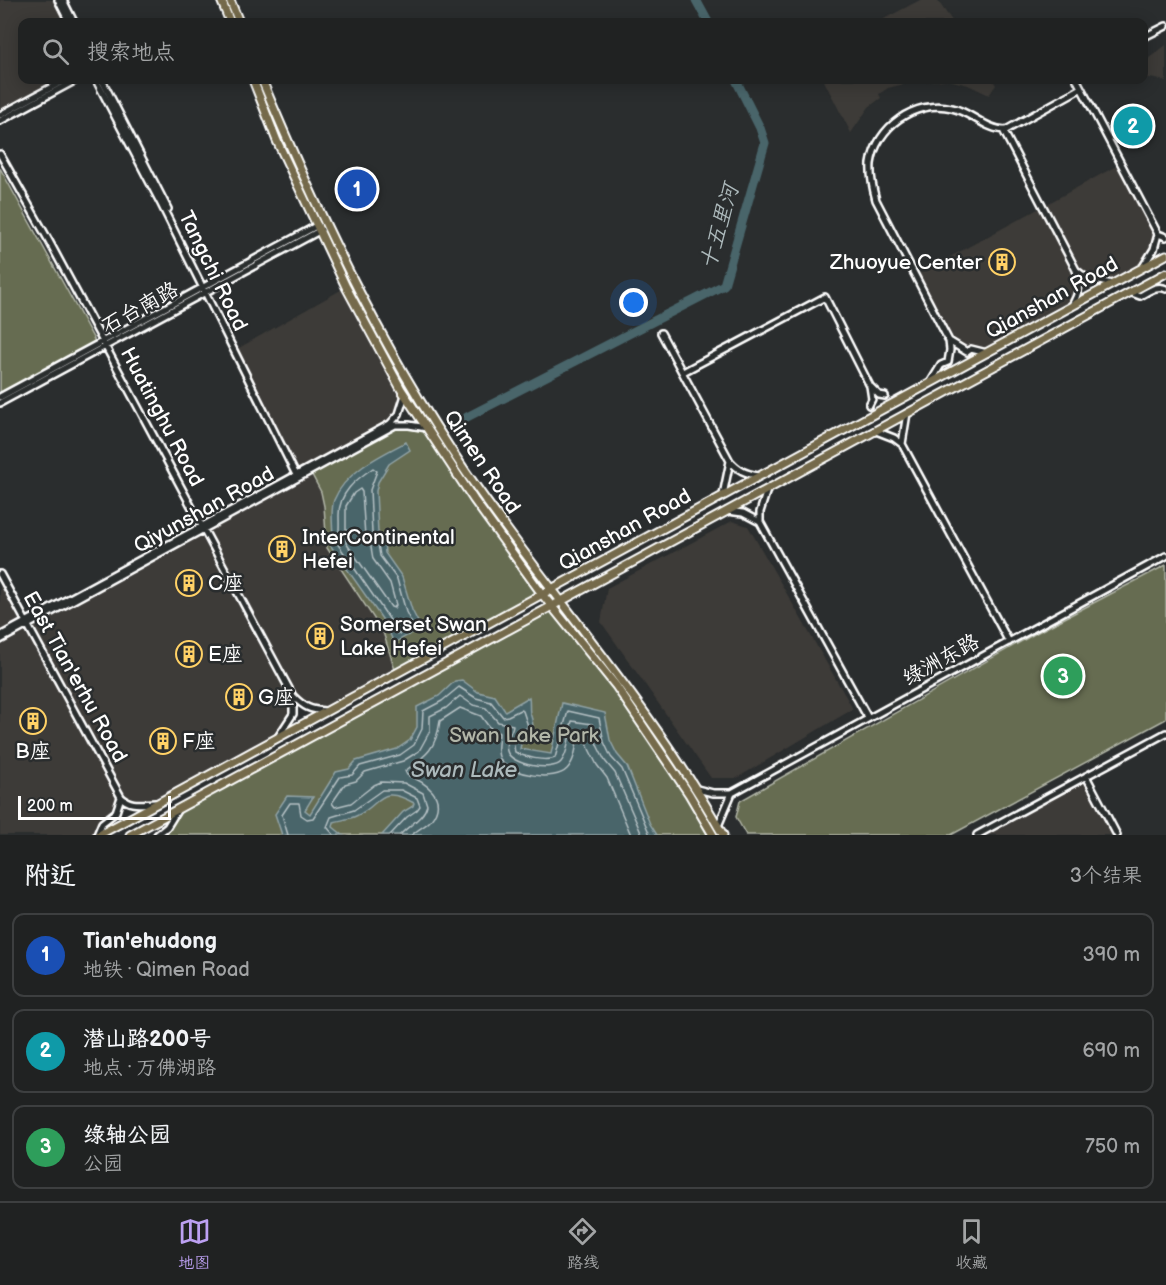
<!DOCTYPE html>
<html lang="zh">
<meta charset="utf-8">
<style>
:root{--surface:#202222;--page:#282a2a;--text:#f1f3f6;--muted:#a2a4a5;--line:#3d3f40;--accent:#bca0f2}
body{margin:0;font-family:"Balsamiq Sans","LXGW WenKai TC",sans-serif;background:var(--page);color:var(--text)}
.scale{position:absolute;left:18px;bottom:15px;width:153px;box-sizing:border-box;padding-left:6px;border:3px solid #fff;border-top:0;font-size:16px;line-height:21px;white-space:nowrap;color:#fff;-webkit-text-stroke:4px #2a2d2e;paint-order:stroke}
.you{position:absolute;left:634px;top:303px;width:21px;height:21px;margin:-15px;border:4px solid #fff;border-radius:50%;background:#1a73e8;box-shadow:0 0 0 9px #1a73e833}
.badge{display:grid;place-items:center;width:39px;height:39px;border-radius:50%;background:var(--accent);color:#fff;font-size:20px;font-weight:700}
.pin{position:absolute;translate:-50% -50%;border:3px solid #fff;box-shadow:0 2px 6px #0006}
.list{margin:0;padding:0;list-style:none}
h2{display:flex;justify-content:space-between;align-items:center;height:78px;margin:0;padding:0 24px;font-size:26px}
h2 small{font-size:20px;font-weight:400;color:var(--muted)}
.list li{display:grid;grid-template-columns:39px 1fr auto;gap:18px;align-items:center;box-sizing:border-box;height:84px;margin:0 12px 12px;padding:0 12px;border:2px solid var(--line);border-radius:12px}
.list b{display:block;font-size:22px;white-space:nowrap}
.list p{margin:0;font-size:20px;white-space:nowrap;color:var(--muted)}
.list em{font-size:20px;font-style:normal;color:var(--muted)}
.icon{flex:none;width:33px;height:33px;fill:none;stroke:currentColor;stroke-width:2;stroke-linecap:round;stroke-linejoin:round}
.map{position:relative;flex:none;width:1166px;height:835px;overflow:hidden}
.search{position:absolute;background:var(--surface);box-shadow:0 3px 15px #0003;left:18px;right:18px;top:18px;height:66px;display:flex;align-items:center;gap:15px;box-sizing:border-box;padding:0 21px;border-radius:12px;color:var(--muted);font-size:22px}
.sheet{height:366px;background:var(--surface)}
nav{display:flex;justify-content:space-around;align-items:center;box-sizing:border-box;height:84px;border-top:2px solid var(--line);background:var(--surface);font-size:16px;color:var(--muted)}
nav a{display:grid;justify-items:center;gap:3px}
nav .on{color:var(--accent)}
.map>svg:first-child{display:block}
.built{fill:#3c3a37}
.green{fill:#666c51;stroke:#b2b6a8;stroke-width:1.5}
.water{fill:#48656b;stroke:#91a3a6;stroke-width:1.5}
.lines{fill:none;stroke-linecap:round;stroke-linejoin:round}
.shore{stroke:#b6c1c4;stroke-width:1.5}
.river{stroke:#48656b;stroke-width:9}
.minor-casing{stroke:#fff;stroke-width:10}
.major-casing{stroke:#fff;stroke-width:11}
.minor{stroke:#2a2d2e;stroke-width:5}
.major{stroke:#746b4b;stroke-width:7}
.labels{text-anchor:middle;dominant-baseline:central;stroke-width:5;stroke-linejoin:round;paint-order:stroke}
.poi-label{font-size:21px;fill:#fff;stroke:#2a2d2e;text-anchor:start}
.street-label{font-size:21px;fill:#fff;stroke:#2a2d2e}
.park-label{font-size:21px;fill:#b2b6a8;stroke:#2a2d2e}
.water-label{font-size:22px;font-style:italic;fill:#adbabc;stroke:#2a2d2e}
</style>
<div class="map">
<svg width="1166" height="835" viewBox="0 0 1166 835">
<rect width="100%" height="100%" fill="#2a2d2e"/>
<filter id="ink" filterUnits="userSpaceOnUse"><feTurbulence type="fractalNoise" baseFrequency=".0167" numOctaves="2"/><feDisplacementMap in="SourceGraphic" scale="12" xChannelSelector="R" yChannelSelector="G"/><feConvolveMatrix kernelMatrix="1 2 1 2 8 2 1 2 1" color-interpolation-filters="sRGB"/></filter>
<g filter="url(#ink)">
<path class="built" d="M0,0h58l11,22h-47v58h43l-65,35z
M920,0h17l16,22h-75z
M1166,45v36l-22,-4v-15z
M827,80h166l3,5 -7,10 -21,-10 -20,-5 -35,2 -25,6 -9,6 2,4 -12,9 -18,26 -27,-52z
M1120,164l38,70 -10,26 -36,24 -15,-3 -20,-10 2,12 -8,24 -84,46 -15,-4 -5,3 -18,-11 -34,-65z
M346,287l59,108 -11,25 -95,53 -62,-124z
M310,471l11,21 3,14 3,42 56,84 13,41 -70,38 -14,-1 -19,-14 -89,-167z
M732,521l16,5 105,183 -116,69h-26l-110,-156 6,-34z
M199,532l92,170 2,12 -11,18 -125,71 -22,2 -13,-8 -5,11 -15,15 -5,12h-97v-195l24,-13 89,162 7,6 -92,-170z
M0,584l22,40 -22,12z
M1086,776l31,59h-140z"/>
<path class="green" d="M0,168l97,177 -97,52z
M395,425l32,3 115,166 -146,79 -13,-41 -56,-84 -3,-42 -3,-14 -11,-21z
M1166,565v154l-215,116h-205l-10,-18 4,-16 296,-168z
M551,605l65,81 96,149h-550l14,-16 3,-11z"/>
<path class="water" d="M406,442l4,8 -21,14 -11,18 -2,9 2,41 6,10 1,11 17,24 10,33 9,18 -27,15 -9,-20 -57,-81 5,-4c0,-11 -3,-28 1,-38 11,-28 47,-45 72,-58z
M462,680l16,12 17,4 10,15 24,-14c1,5 0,12 1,16 5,14 4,18 -8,26l-2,10 31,5 11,-51 43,10 5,27 7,14 10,12 23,58 7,11h-275l21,-23 10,-6 1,-3c-36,-20 -32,2 -58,13 -6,3 -15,4 -22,6l-1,5 10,8h-61l-7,-21 12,-18 26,1 -8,13 5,4 26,-42 13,-3 7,-8 41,-12 13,-9 7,-13v-20l22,-11 16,-15z"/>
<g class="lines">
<path class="shore" d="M373,468l4,3 -7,19 2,43 6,11 2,12 17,23 9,33 6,12 -1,3 -12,7 -3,-1 -6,-13 -53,-77c3,-8 2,-18 2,-28 0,-22 16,-35 34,-47z
M360,489l2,3 3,44 6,11 2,12 17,24 6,22 -2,3 -3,-1 -45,-64v-37l8,-13z
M288,835l-6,-20 8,-12h9l2,12 6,4 6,-1 27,-41 12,-2 8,-9 40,-11 14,-10 8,-16 1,-18 19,-10 17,-14 17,11 15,4 12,15 5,-1 12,-6 3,1 5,15c-6,9 -17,12 -13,26 9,5 30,10 40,6l13,-47 31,7 5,24 7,15 11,12 28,66
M334,835l-7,-8 4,-10 23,-7 28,-20h19l16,8 3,8 -3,4 -10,7 -17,18
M400,835c9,-10 24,-17 27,-30l-4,-12 -19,-10 -23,-1 -7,3 -23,18 -16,4 -3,-4 13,-19 11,-3 9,-9 38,-11 16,-10 11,-20v-15l16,-8 14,-12 13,9 13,3 12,14 15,3c-1,8 -9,16 -6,26 3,14 46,21 54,11 8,-10 8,-29 11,-41l20,3 5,21 8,16 10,12 27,62
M412,835c6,-6 14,-9 19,-15 18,-23 -6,-38 -24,-45l-2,-4c22,-16 31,-22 35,-50l20,-13 21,8 8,11 10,6c0,9 -4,18 2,28 10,14 54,21 66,8 9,-9 9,-25 12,-37h5l5,17 8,16 10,13 24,57"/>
<path class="river" d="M696,0l12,22
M467,417l257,-132 41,-142 -5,-15 -24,-48"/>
<defs>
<path id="minor" d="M58,0l11,22
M63,0l11,22
M1144,37l22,-11
M96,80l65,124 136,273
M102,80l66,129
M1077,80l81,154
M0,115l65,-35
M0,121l76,-41
M1003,130l73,140
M0,154l49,87 244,455c11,11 17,14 32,15
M1144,265l10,-16 4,-15 8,3
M1132,293l8,3c8,-4 17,-12 26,-7
M1071,307c9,-15 9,-20 5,-37l10,8 26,6
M661,333l69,128
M949,341l-73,-141c-3,-11 -6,-23 -5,-36 5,-37 44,-65 81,-56 19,4 34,22 54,22l74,-41
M683,372l142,-75 45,89
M930,383l11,-18 7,-3 2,-12 -1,-9 18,11 4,-3 16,4
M0,397l318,-172
M0,403l321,-173
M869,405l3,-6 -2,-13 9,9 6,1
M876,431l18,7 8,6 5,-31
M902,444l107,198
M723,495l7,-34c9,10 15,12 28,15
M727,511l16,2 17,9v-10l7,-22
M760,522l108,196
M0,574l121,223c10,10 22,6 34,6
M0,636l390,-212 9,-10 6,-19
M0,640l395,-215h14l18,3
M278,737l15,-23v-18
M1086,776l31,59
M697,789l16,4h19l-14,33
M732,793l434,-237
M97,835l5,-12 14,-11 5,-15
M157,835l10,-8 11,-18
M977,835l189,-102"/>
<path id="major" d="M221,0l9,22
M230,0l9,22
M253,80l24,61 69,146 55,102 73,111 68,94 74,92 73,108 24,41
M262,80c60,144 129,288 220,415 81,114 173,218 241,340
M99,835l1067,-580
M130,835l1036,-562"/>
</defs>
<use href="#minor" class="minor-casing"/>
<use href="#major" class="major-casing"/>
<use href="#minor" class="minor"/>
<use href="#major" class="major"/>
</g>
</g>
<defs>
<symbol id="building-ring" viewBox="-11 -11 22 22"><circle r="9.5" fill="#2a2d2e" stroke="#ffd166" stroke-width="1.5"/><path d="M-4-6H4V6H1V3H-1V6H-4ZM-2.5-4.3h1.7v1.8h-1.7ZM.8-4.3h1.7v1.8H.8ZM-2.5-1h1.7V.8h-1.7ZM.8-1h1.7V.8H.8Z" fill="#ffd166"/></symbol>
</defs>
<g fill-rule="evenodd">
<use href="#building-ring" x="987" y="247" width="30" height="30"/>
<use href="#building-ring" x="267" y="534" width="30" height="30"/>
<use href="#building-ring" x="174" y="568" width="30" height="30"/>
<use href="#building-ring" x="305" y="621" width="30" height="30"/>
<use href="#building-ring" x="174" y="639" width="30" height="30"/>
<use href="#building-ring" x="224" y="682" width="30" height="30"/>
<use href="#building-ring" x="18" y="706" width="30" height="30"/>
<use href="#building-ring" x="148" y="726" width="30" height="30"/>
</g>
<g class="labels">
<g class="poi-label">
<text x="982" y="262" text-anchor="end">Zhuoyue Center</text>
<text x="302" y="537">InterContinental<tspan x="302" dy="24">Hefei</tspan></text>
<text x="208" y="583">C座</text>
<text x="340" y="624">Somerset Swan<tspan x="340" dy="24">Lake Hefei</tspan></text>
<text x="208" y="654">E座</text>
<text x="258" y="697">G座</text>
<text x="182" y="741">F座</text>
<text x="33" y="751" text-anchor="middle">B座</text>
</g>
<g class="street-label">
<text transform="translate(213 271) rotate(64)">Tangchi Road</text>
<text transform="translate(1052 298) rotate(-29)">Qianshan Road</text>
<text transform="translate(140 308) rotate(-29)">石台南路</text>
<text transform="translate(162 417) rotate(62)">Huatinghu Road</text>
<text transform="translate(482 462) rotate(56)">Qimen Road</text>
<text transform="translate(204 510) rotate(-29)">Qiyunshan Road</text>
<text transform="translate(625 530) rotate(-29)">Qianshan Road</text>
<text transform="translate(941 660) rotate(-29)">绿洲东路</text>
<text transform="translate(75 677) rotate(61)">East Tian'erhu Road</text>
</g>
<g class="park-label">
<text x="524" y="735">Swan Lake Park</text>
</g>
<g class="water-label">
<text transform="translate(720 227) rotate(-74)">十五里河</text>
<text x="464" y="770">Swan Lake</text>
</g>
</g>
</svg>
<div class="scale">200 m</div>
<div class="you"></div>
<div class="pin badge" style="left:357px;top:189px;background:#1a4fb4">1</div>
<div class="pin badge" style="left:1133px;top:126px;background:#0f9aa8">2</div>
<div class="pin badge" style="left:1063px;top:676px;background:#2e9e5b">3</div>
<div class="search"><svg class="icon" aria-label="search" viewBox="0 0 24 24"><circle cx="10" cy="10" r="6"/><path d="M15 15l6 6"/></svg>搜索地点</div>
</div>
<section class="sheet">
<h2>附近<small>3个结果</small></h2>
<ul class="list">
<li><span class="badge" style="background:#1a4fb4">1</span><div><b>Tian'ehudong</b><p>地铁 · Qimen Road</p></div><em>390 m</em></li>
<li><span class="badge" style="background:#0f9aa8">2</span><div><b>潜山路200号</b><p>地点 · 万佛湖路</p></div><em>690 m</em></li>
<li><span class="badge" style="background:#2e9e5b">3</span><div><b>绿轴公园</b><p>公园</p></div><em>750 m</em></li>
</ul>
</section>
<nav>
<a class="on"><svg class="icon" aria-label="map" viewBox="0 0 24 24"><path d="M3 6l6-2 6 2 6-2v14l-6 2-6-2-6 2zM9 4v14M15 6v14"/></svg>地图</a>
<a><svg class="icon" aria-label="directions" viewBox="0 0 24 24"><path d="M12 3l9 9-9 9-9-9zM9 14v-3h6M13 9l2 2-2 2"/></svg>路线</a>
<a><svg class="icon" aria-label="saved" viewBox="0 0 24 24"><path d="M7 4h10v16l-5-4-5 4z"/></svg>收藏</a>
</nav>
